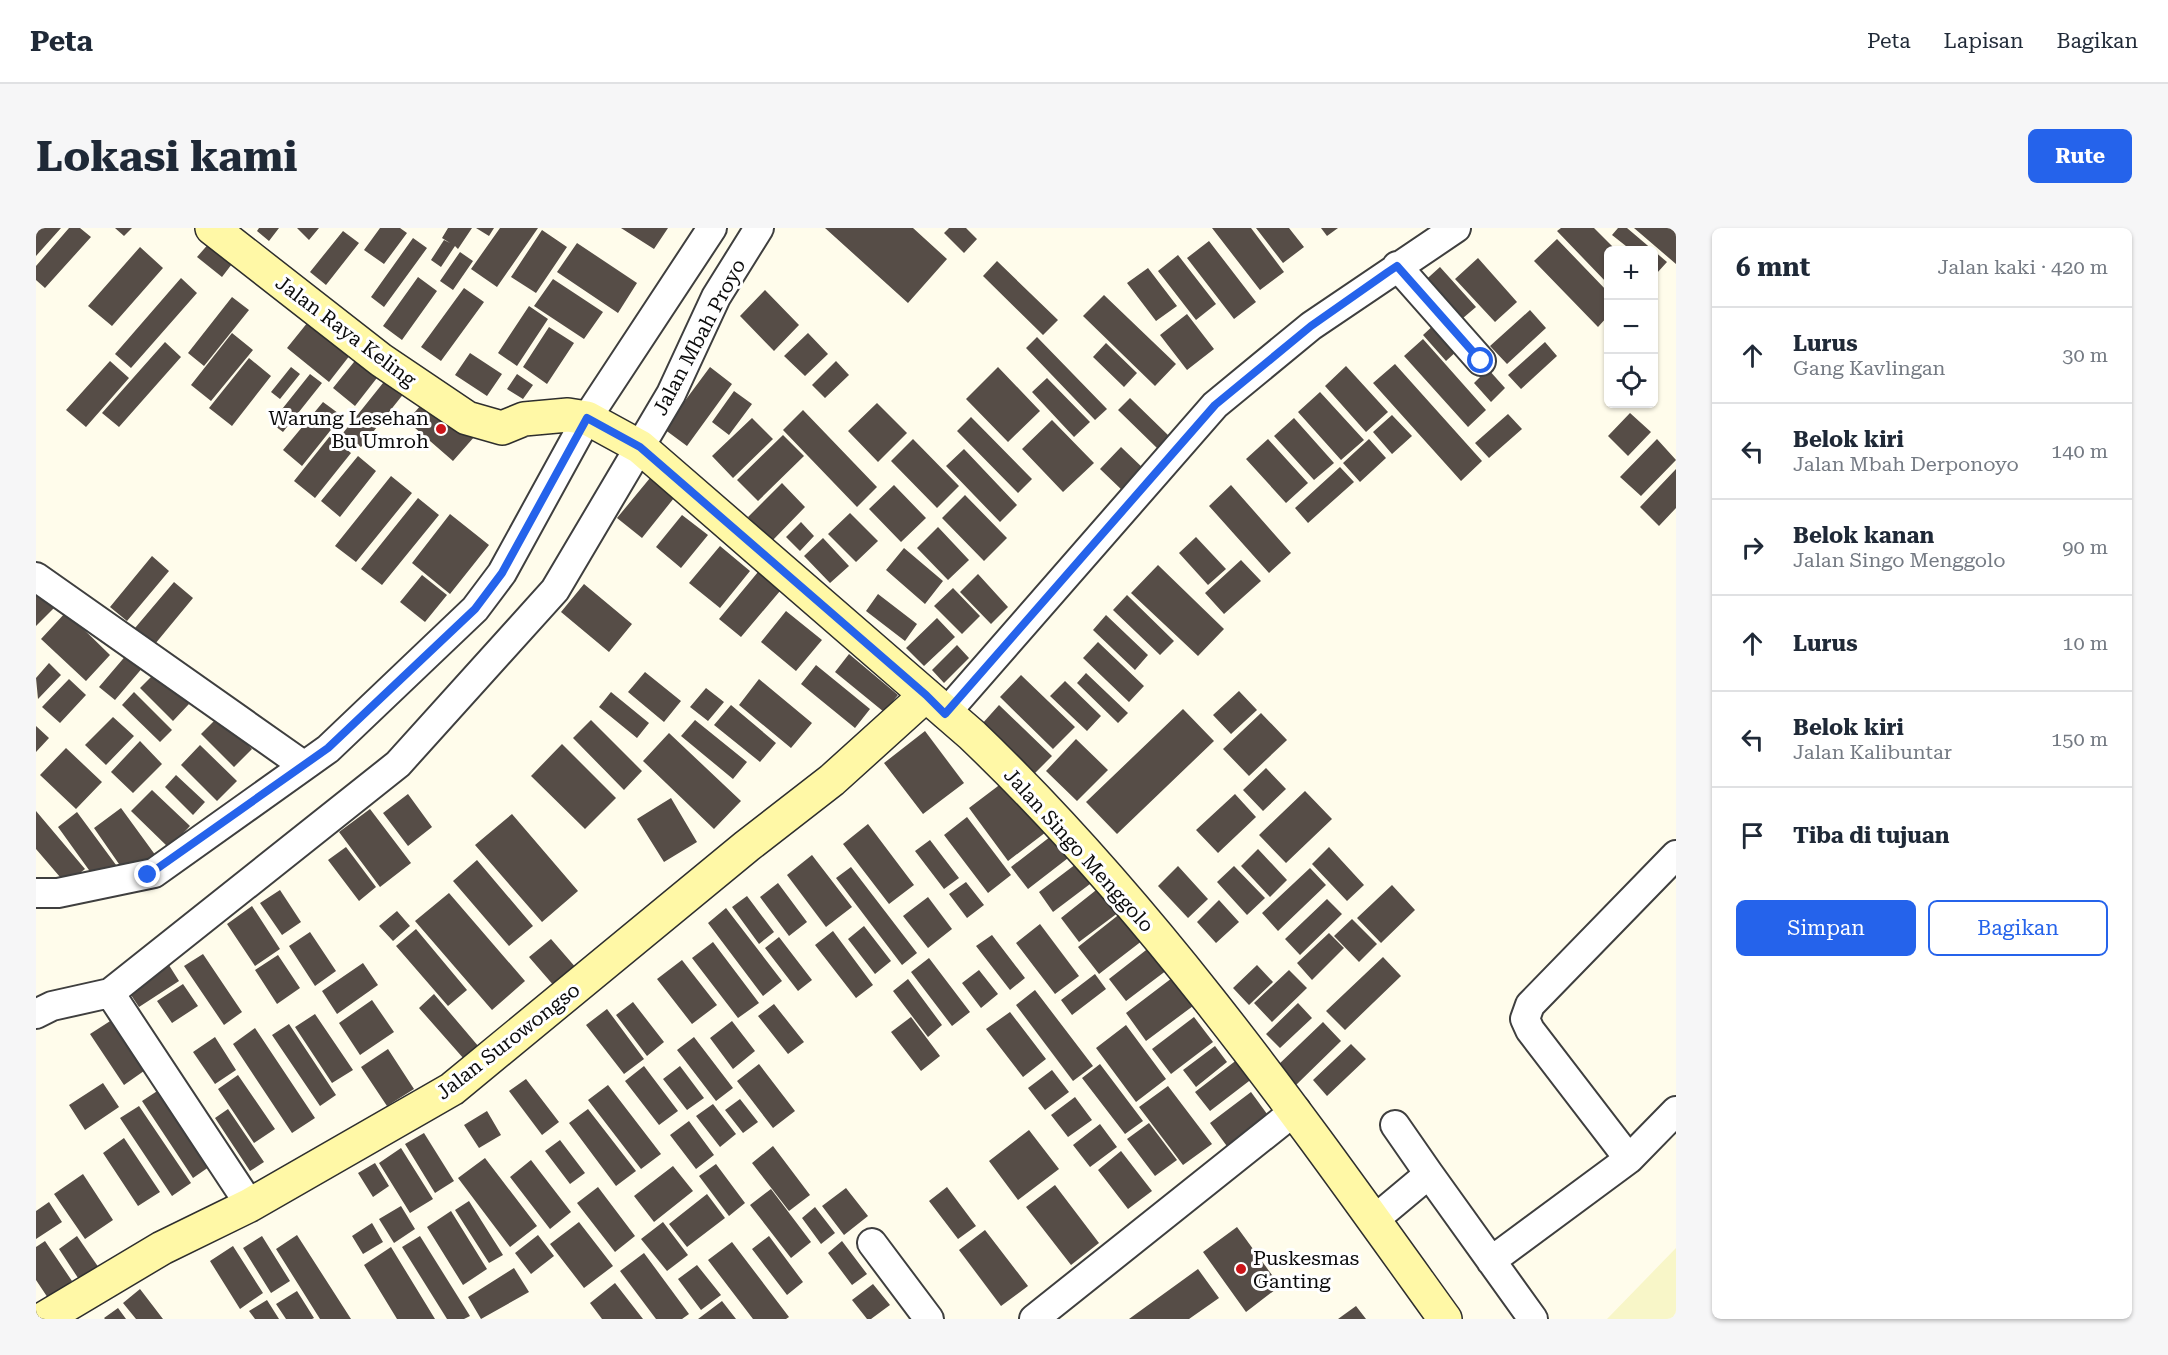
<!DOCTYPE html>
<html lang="id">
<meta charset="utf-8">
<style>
:root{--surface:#fff;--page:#f6f6f7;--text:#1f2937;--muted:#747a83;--line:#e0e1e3;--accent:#2563eb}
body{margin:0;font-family:"Roboto Serif",serif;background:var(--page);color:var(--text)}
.controls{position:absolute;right:18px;top:18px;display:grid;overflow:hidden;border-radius:9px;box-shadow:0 2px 4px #0004}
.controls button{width:54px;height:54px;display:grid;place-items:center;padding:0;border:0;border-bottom:2px solid var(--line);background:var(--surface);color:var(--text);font:30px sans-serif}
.stop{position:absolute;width:18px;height:18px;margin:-14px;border:4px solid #2563eb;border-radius:50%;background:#fff}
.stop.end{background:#2563eb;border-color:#fff;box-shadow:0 2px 6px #0008}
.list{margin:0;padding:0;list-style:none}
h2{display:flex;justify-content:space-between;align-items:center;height:78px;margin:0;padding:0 24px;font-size:26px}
h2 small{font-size:20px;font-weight:400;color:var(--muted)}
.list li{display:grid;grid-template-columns:39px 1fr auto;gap:18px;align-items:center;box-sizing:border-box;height:96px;padding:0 24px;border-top:2px solid var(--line)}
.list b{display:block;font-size:22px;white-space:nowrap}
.list p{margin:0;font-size:20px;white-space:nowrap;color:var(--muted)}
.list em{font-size:20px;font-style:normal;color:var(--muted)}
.actions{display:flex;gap:12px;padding:18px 24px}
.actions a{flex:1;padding:14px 0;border:2px solid var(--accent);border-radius:9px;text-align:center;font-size:21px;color:var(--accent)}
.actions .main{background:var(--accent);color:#fff}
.icon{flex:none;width:33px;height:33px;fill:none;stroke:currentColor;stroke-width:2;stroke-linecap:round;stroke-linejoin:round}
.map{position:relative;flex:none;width:1640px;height:1091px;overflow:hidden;border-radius:9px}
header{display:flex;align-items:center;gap:36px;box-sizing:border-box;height:84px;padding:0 30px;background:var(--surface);border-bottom:2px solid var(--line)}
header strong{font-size:28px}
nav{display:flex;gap:33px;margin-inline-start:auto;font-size:21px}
.intro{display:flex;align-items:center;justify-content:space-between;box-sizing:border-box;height:144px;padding:0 36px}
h1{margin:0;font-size:42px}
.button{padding:15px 27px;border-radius:9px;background:var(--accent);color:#fff;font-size:21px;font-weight:700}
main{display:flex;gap:36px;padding:0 36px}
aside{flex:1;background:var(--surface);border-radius:9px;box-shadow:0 2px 4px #0004}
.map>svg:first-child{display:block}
.farmland{fill:#f8f6c8}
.building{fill:#564d47}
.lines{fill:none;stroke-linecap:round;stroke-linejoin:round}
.street-casing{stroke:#3f3f3f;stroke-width:32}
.secondary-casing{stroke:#2e2e2e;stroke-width:36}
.street{stroke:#fff;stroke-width:28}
.secondary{stroke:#fff8a6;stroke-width:33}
.route{stroke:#2563eb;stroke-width:8}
.poi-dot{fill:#cb1519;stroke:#fff;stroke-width:2}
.labels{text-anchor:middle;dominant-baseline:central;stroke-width:6;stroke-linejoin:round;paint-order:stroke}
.street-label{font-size:20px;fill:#0c0c0c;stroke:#fff}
.poi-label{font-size:20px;fill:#0c0c0c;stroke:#fff;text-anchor:end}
</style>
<header>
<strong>Peta</strong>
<nav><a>Peta</a><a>Lapisan</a><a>Bagikan</a></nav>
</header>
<div class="intro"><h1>Lokasi kami</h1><a class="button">Rute</a></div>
<main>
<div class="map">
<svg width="1640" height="1091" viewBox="0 0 1640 1091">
<rect width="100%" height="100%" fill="#fffceb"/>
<path class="farmland" d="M1640,1020v71h-69z"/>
<path class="building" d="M0,0h25l-25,28z
M33,0h11l11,9 -46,51 -9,-8v-14z
M79,0h17l-8,8z
M223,0h20l-10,13 -12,-10z
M261,0h22l-10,12z
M344,0h20l7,5 -23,31 -20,-14z
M412,0h24l-14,21 -3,-3 -14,21 -10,-7 13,-20 6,3 -8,-5z
M440,0h18l-5,8z
M464,0h38l-41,59 -26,-18z
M585,0h47l-14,21z
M789,0h88l34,31 -39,44z
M913,0h17l11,11 -13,14 -20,-20z
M1176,0h39l33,44 -24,18z
M1220,0h33l15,19 -21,16z
M1285,0h17l-11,8z
M1525,0h33l22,22h-8v34l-51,-53z
M1582,0h9l40,34 -10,11 -3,-2v-21h-23l-19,-15z
M1598,0h36l6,5v31z
M506,2l25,17 -31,46 -25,-16z
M307,3l16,12 -33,42 -16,-13z
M377,10l14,10 -43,59 -13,-10z
M1521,11l51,53v24l-10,11 -64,-66z
M175,13l24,19 -13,17 -25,-20z
M1173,13l47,61 -22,17 -47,-61z
M541,15l60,40 -19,30 -61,-41z
M104,19l23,21 -51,58 -24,-20z
M424,24l13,9 -20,29 -13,-9z
M1142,27l38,49 -20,16 -38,-49z
M1442,30l39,44 -22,20 -40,-43z
M961,33l61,59 -15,15 -60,-59z
M1404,39l36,40 -20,17 -36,-39z
M1112,40l29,38 -21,15 -29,-38z
M382,49l19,14 -35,49 -19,-14z
M145,50l16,15 -66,75 -16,-14z
M517,51l50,33 -19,27 -50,-33z
M428,60l20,14 -43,59 -20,-14z
M729,62l34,35 -25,26 -34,-35z
M1068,67l72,69 -21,22 -72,-70z
M196,69l17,13 -45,56 -16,-13z
M493,78l19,13 -31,47 -19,-13z
M1494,82l16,18 -39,36 -17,-18z
M1151,86l27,35 -27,21 -27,-35z
M276,89l42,33 -25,32 -42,-34z
M1400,95l23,26 -13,12 -23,-26z
M513,99l25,16 -27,41 -24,-17z
M196,105l21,17 -42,51 -20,-16z
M772,105l20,21 -23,22 -21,-20z
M1001,109l70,72 -12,11 -69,-72z
M1387,111l63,71 -18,17 -64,-71z
M129,114l16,15 -62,70 -17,-14z
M1509,114l12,14 -36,33 -13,-14z
M1070,115l31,30 -13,14 -31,-30z
M434,125l32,21 -15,22 -32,-21z
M322,129l22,17 -25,32 -22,-18z
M213,130l22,18 -39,50 -23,-18z
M74,133l19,17 -43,49 -20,-17z
M800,133l13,14 -24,23 -13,-13z
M1359,136l87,97 -21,20 -88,-98z
M1310,138l42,46 -22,20 -41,-46z
M255,139l9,7 -20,25 -9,-7z
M674,139l22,17 -45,62 -23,-17z
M962,139l42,44 -32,31 -42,-43z
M1452,141l17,19 -14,14 -17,-19z
M274,146l12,9 -39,49 -12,-9z
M481,146l16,11 -10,14 -16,-10z
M351,150l18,14 -44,55 -18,-14z
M1011,150l43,44 -16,15 -42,-45z
M698,163l18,13 -23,31 -17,-13z
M1284,164l44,48 -23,20 -43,-48z
M393,168l46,40 -22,25 -46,-40z
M1094,170l39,38 -11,13 -40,-39z
M287,174l19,14 -40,50 -19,-16z
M841,175l30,30 -29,29 -30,-31z
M767,182l74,77 -20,20 -74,-77z
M1594,185l21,19 -23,24 -20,-20z
M1472,186l14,15 -33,29 -14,-15z
M1356,187l20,21 -20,18 -19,-22z
M935,189l61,62 -14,14 -61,-62z
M716,190l21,21 -40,39 -21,-22z
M1258,190l40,45 -20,17 -40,-44z
M1016,192l42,43 -31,29 -41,-43z
M747,207l21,21 -46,45 -21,-21z
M294,208l21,17 -36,45 -21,-17z
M877,211l46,47 -22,22 -46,-47z
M1232,211l40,44 -22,20 -40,-44z
M1333,211l17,19 -26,24 -17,-19z
M1621,211l19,21 -35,36 -21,-19z
M1085,219l24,23 -21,22 -24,-23z
M928,221l53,56 -17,17 -54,-56z
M322,228l18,15 -36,46 -19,-16z
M1304,239l14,15 -46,41 -13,-15z
M1640,241v39l-17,18 -19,-19z
M355,248l21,17 -56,69 -21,-16z
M614,250l24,20 -32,40 -25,-20z
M746,255l23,24 -33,34 -24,-24z
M858,257l32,33 -25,24 -32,-33z
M1195,257l60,68 -22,20 -60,-67z
M929,267l42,43 -23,23 -42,-43z
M382,270l21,17 -57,70 -21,-16z
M814,285l28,28 -22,21 -28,-28z
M414,286l39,31 -39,49 -38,-31z
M646,287l26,20 -27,33 -25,-21z
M765,294l13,14 -14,15 -14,-14z
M902,299l31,33 -21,20 -31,-32z
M1160,309l30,32 -18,16 -29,-32z
M787,310l26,28 -19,17 -26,-27z
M684,318l30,25 -30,37 -31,-25z
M868,320l39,33 -18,23 -39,-34z
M116,328l17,15 -42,50 -17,-14z
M1205,332l20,21 -37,33 -19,-21z
M1122,337l66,64 -26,27 -67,-63z
M722,344l22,19 -39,46 -22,-18z
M942,346l30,33 -17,17 -31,-32z
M386,347l25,20 -22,27 -25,-20z
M138,354l19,16 -38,46 -20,-16z
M548,356l48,40 -23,28 -48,-40z
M917,360l27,28 -18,18 -28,-28z
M0,363l18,17 -18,18z
M842,366l39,30 -12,17 -39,-30z
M1091,367l47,46 -14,14 -47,-45z
M750,383l36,29 -26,31 -35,-29z
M30,384l44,43 -24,26 -45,-42z
M1070,387l42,40 -13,15 -42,-40z
M901,390l18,19 -31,29 -18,-18z
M1062,414l46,44 -15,16 -46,-44z
M921,417l12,13 -25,25 -12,-13z
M92,425l16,13 -29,34 -16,-13z
M813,426l49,41 -14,17 -49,-40z
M13,435l12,12 -23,24 -2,-21z
M780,437l54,44 -15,19 -54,-44z
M120,444l33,32 -16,17 -33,-33z
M609,444l36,29 -17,21 -36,-30z
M1050,445l42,40 -10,10 -41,-40z
M985,447l54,52 -22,22 -53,-52z
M33,451l17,16 -26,28 -18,-16z
M723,451l53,44 -21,25 -52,-43z
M1029,453l36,35 -14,15 -37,-35z
M670,460l18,14 -16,19 -18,-14z
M1203,463l18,19 -26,24 -18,-19z
M98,464l38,38 -12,12 -38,-37z
M575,464l38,31 -12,15 -38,-31z
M695,477l45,38 -16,19 -46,-37z
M963,477l53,51 -18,18 -52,-50z
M1147,481l31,32 -97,93 -31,-32z
M1225,485l26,27 -38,36 -26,-27z
M77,489l21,19 -28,29 -21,-20z
M182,489l34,32 -18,18 -33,-33z
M555,492l51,51 -18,19 -51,-52z
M659,492l52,42 -14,17 -52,-43z
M0,498l13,12 -13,14z
M889,503l39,52 -41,31 -39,-51z
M633,505l72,68 -27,28 -71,-68z
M1040,511l32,31 -31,31 -31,-30z
M104,513l22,23 -29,29 -22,-21z
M526,516l54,54 -31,31 -54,-53z
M164,517l37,36 -20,20 -36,-36z
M30,520l36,34 -26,27 -36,-34z
M1230,540l20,21 -23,22 -20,-21z
M140,547l29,27 -12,13 -28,-28z
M970,552l40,52 -38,29 -39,-53z
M116,562l38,36 -21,22 -38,-37z
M1269,563l27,28 -46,44 -27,-28z
M372,566l24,33 -24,19 -25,-33z
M1199,566l21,23 -38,36 -22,-23z
M635,570l26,44 -33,20 -27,-43z
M85,580l35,48 -28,21 -34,-49z
M334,581l41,54 -31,24 -41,-55z
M0,583l49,58 -19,15 -30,-35z
M41,584l42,57 -20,15 -41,-57z
M476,586l66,77 -36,31 -67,-77z
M931,589l44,58 -23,18 -44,-58z
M832,596l46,61 -25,19 -46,-60z
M1019,605l17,22 -44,34 -17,-22z
M894,612l29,38 -15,11 -29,-38z
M310,619l30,40 -17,14 -31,-41z
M1293,619l35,38 -17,16 -35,-37z
M1222,621l29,31 -17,17 -29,-31z
M776,627l40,52 -26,20 -39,-52z
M441,632l56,66 -24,20 -56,-65z
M1040,636l14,20 -37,28 -14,-20z
M1142,638l30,33 -20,19 -30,-32z
M1198,638l31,32 -18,17 -30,-33z
M815,639l66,86 -15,12 -66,-87z
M1274,640l16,17 -48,46 -16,-18z
M930,654l18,23 -17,13 -18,-24z
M742,655l29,39 -18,14 -29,-39z
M1356,657l23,25 -34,33 -24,-25z
M1064,659l19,25 -40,30 -18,-24z
M244,662l21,32 -19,13 -22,-32z
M413,665l76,88 -33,29 -77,-89z
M711,668l27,36 -15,12 -27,-37z
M892,669l24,32 -24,19 -25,-32z
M1291,671l15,15 -42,41 -15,-16z
M1183,672l20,22 -23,21 -19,-21z
M216,678l28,43 -25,17 -28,-42z
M690,680l56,73 -19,15 -55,-73z
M1090,681l21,28 -48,37 -21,-27z
M361,683l13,15 -17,15 -14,-15z
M1316,691l25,25 -18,18 -25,-26z
M1004,696l39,52 -24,18 -39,-51z
M828,698l27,35 -16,13 -27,-35z
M380,701l51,61 -19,16 -52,-60z
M797,703l40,54 -17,13 -41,-53z
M274,704l26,39 -21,15 -26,-40z
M1293,705l15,15 -32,32 -15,-17z
M956,707l33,43 -15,12 -34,-44z
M743,709l33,43 -14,11 -33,-43z
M515,711l26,30 -22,18 -26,-30z
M677,714l46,61 -21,15 -46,-60z
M1114,719l17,23 -41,31 -17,-22z
M167,726l39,58 -18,13 -40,-59z
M242,727l22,33 -23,16 -22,-34z
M1347,729l18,19 -56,54 -19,-19z
M893,730l41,54 -18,14 -41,-54z
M646,732l35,45 -25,19 -35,-45z
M131,734l12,19 -40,26 -12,-18z
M327,735l15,22 -41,29 -15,-23z
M1221,737l16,17 -24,23 -16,-17z
M943,742l19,24 -17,14 -19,-25z
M1253,742l18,18 -35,34 -18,-19z
M1059,746l11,15 -34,26 -11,-15z
M1136,750l21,28 -47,35 -20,-28z
M872,751l34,46 -14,12 -35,-46z
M147,756l15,22 -26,17 -15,-22z
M999,762l58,76 -20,15 -57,-76z
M398,766l45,53 -15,12 -45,-51z
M336,772l22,32 -34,23 -21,-32z
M597,774l31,40 -17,14 -31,-41z
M1262,775l14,15 -32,30 -14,-14z
M738,776l30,38 -16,12 -30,-38z
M571,781l37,50 -20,15 -38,-49z
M974,784l36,47 -23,18 -37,-48z
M279,786l38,56 -21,13 -37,-56z
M82,788l33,50 -27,19 -34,-51z
M875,789l29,39 -19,15 -30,-39z
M1158,789l19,25 -42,32 -19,-25z
M696,793l23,30 -22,18 -23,-31z
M1287,794l18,19 -46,45 -18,-20z
M253,796l47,71 -16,11 -48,-71z
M1090,797l40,54 -30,23 -40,-54z
M219,800l60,90 -23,15 -59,-89z
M179,809l21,33 -21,14 -22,-32z
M658,809l39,51 -17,13 -39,-51z
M1315,816l15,15 -39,37 -14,-16z
M1179,818l12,16 -31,25 -13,-17z
M352,821l26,40 -27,17 -26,-39z
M1202,831l15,19 -43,33 -15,-19z
M723,836l36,47 -22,17 -36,-47z
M1064,836l43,57 -18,13 -43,-56z
M608,838l34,45 -19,14 -34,-44z
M644,838l24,32 -17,12 -24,-31z
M1016,842l17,22 -24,18 -17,-22z
M202,847l37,54 -21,14 -36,-54z
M490,851l33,43 -17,13 -33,-44z
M67,855l16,24 -34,23 -16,-25z
M132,856l51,76 -26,18 -51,-77z
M572,857l53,69 -20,15 -53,-69z
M1132,858l44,58 -29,21 -44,-58z
M1215,864l19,26 -41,31 -19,-26z
M1039,869l17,23 -24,17 -17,-22z
M704,871l18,23 -15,11 -18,-23z
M677,876l23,30 -16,13 -24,-31z
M103,878l52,77 -19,13 -52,-78z
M192,881l36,53 -14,9 -35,-53z
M552,881l48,62 -20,15 -47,-63z
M451,883l14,24 -22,13 -15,-23z
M653,893l25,34 -18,14 -26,-34z
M1113,895l28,37 -22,16 -28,-37z
M1064,896l17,23 -27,20 -17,-22z
M993,902l30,39 -41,31 -29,-39z
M388,905l30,48 -19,12 -30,-49z
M88,910l36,54 -22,14 -35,-53z
M524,912l25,33 -15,11 -25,-33z
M737,918l37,49 -21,16 -37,-48z
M365,920l32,51 -23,14 -31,-50z
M1085,923l31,40 -24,18 -30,-39z
M449,930l52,68 -27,21 -52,-69z
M495,932l40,52 -21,17 -40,-52z
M339,935l14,23 -16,11 -15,-24z
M680,936l29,39 -16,13 -30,-40z
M637,938l20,25 -39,31 -20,-26z
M47,946l30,46 -28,19 -31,-45z
M1019,957l44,58 -28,22 -45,-58z
M562,959l37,49 -20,16 -38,-49z
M911,959l29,39 -18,13 -29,-38z
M810,960l22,28 -24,19 -22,-29z
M735,961l40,53 -20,16 -41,-53z
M671,966l18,24 -38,29 -18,-23z
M433,973l34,54 -14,8 -34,-53z
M13,974l13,20 -26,17v-28z
M365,978l14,23 -21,14 -15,-24z
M779,979l20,26 -14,11 -19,-26z
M415,983l36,58 -24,16 -36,-58z
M543,994l34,44 -29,22 -34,-44z
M627,994l25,33 -21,16 -26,-32z
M336,995l11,19 -20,12 -11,-18z
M1201,999l43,59 -34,26 -43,-60z
M949,1002l43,56 -27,20 -42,-56z
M261,1007l54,84h-31l-44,-70z
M502,1007l16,21 -23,18 -16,-21z
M41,1008l22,32 -19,13 -21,-32z
M226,1008l28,45 -19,12 -28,-45z
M384,1008l50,80 -6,3h-17l-45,-72z
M733,1008l34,46 -16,13 -35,-46z
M9,1013l27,40 -24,17 -12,-18v-33z
M806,1013l25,33 -15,11 -24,-32z
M696,1014l57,75 -3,2h-33l-45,-59z
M197,1018l30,47 -23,16 -30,-48z
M355,1019l44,72h-38l-33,-54z
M608,1025l45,61 -7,5h-26l-36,-48z
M661,1037l24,30 -20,15 -23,-31z
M478,1040l15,24 -48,27 -13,-22z
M1162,1041l21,29 -30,21h-60z
M579,1055l28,36h-41l-12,-16z
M837,1056l17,21 -19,14h-4l-15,-19z
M104,1061l23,30h-27l-13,-16z
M261,1063l17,27 -2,1h-26l-10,-15z
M231,1072l12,19h-24l-6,-8z
M686,1073l14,18h-38z
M1320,1078l10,13h-28z
M82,1080l8,11h-21l-1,-1z"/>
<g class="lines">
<defs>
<path id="street" d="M1361,38l84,95
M0,349l267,188
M909,486l270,-309 96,-79 145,-98
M0,665h22l96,-20 174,-124 147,-140 27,-36 85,-155 125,-190
M74,765l140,212
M0,786l16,-8 58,-13 288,-229 157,-174 116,-196 45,-97 43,-69
M1359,897l34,49
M1593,931l47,-48
M1338,992l55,-46 104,145
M836,1015l57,76
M1455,1033l138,-102 -99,-129 -5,-11 5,-14 146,-150
M998,1091l262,-209"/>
<path id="secondary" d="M176,0l169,132 86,58 35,10 22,-9 44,-4 19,3 53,29 332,288c182,174 327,381 473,584
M7,1091l119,-71 88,-43 202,-116 295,-243 85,-66 94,-85"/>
</defs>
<use href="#street" class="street-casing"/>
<use href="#secondary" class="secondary-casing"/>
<use href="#street" class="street"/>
<use href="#secondary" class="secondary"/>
</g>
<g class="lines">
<path class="route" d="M112,647l180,-127 147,-139 27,-36 85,-155 53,29 286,248 19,19 270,-309 96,-79 77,-54 9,-6 84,95"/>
</g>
<g class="poi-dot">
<circle cx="405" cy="201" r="6"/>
<circle cx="1205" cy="1041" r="6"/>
</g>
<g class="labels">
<g class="street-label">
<text transform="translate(310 103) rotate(37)">Jalan Raya Keling</text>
<text transform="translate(663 109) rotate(-62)">Jalan Mbah Proyo</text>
<text transform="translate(1043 622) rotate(48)">Jalan Singo Menggolo</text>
<text transform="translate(472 813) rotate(-38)">Jalan Surowongso</text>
</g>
<g class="poi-label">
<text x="393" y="190">Warung Lesehan<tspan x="393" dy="23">Bu Umroh</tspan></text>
<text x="1217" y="1030" text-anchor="start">Puskesmas<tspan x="1217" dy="23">Ganting</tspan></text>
</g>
</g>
</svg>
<div class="controls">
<button>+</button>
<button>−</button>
<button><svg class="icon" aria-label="locate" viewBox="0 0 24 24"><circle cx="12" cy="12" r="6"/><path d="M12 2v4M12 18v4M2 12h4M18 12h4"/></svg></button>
</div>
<div class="stop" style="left:1445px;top:133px"></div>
<div class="stop end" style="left:112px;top:647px"></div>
</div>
<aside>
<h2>6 mnt<small>Jalan kaki · 420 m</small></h2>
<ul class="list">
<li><svg class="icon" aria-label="ahead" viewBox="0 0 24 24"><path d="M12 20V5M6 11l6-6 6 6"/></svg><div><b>Lurus</b><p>Gang Kavlingan</p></div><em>30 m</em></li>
<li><svg class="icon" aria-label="left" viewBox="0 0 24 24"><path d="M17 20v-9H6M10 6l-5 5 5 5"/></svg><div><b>Belok kiri</b><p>Jalan Mbah Derponoyo</p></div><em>140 m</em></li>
<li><svg class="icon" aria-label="right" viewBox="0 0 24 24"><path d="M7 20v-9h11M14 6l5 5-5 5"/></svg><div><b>Belok kanan</b><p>Jalan Singo Menggolo</p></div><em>90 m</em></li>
<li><svg class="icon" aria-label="ahead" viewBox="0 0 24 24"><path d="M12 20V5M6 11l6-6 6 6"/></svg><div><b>Lurus</b></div><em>10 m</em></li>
<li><svg class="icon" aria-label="left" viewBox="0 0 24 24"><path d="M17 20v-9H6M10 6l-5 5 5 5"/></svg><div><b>Belok kiri</b><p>Jalan Kalibuntar</p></div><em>150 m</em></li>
<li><svg class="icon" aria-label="arrive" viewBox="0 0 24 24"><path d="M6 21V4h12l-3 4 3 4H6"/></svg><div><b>Tiba di tujuan</b></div></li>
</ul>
<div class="actions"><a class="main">Simpan</a><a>Bagikan</a></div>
</aside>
</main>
